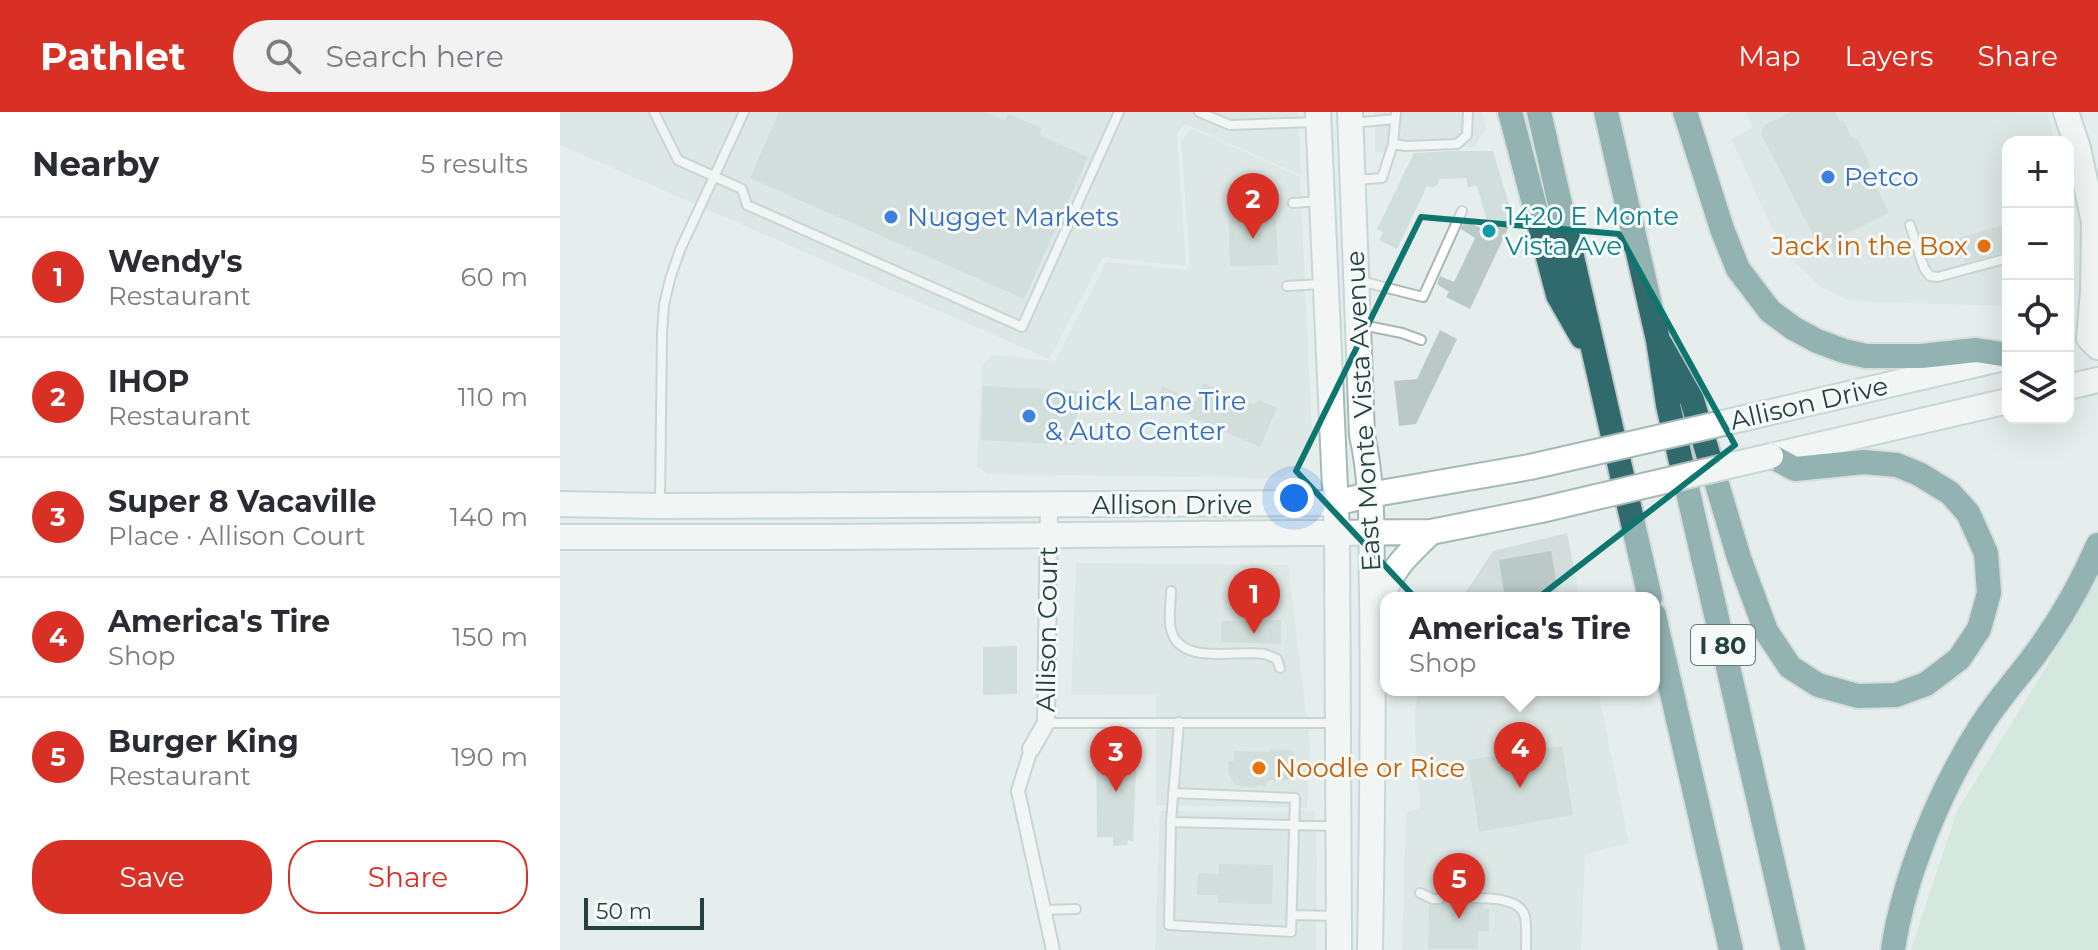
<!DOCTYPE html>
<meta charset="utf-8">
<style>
:root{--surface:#fff;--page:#f2f2f3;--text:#2b2b33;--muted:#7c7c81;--line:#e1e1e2;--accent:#d93025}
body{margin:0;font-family:Montserrat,sans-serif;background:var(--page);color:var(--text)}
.controls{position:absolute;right:24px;top:24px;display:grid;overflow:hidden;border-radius:16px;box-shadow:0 8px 32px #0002}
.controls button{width:72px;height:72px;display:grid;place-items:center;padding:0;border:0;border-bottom:2px solid var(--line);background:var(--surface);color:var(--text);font:40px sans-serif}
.scale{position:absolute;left:24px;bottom:20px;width:120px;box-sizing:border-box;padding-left:8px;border:4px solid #244140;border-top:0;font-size:22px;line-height:28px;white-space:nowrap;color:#244140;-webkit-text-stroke:6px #f6faf9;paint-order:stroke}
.you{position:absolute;left:734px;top:386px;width:28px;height:28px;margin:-20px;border:6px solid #fff;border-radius:50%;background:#1a73e8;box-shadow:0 0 0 12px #1a73e833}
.badge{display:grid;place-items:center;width:52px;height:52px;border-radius:50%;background:var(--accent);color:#fff;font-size:26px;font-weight:700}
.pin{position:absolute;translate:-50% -66px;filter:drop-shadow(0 2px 4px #0008)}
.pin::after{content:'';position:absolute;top:42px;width:28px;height:24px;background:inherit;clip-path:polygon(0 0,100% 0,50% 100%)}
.popup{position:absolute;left:820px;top:480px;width:280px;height:104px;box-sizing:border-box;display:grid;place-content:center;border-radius:16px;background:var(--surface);filter:drop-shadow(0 2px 6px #0005);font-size:26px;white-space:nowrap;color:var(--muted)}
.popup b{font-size:30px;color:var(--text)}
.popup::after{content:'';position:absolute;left:50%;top:100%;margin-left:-16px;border:16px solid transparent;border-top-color:var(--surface)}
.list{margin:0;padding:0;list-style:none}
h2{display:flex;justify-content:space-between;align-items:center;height:104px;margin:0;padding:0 32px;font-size:34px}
h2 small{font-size:26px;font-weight:400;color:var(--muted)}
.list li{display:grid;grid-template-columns:52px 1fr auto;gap:24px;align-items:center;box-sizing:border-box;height:120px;padding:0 32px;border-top:2px solid var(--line)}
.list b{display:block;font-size:30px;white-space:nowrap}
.list p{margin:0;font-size:26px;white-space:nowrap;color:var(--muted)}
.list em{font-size:26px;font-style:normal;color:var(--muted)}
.actions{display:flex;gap:16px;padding:24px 32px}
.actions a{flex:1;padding:18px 0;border:2px solid var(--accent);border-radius:32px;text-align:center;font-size:28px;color:var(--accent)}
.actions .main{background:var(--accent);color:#fff}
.icon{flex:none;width:44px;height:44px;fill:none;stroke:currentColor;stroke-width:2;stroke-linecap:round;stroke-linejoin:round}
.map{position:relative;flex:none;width:1538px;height:838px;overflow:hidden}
header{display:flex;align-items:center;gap:48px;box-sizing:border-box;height:112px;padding:0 40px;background:var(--accent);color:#fff}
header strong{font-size:38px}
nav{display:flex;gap:44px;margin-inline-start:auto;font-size:28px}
.search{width:560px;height:72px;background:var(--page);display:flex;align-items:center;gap:20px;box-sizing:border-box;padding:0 28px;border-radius:44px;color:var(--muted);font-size:30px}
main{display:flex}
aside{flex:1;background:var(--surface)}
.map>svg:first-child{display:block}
.built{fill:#d3dedc}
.green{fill:#bfdfcf}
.building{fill:#bac9c6}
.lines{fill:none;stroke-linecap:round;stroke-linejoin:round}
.service-casing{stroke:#a7b7b6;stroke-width:12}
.pedestrian-casing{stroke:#a7b7b6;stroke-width:16}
.minor-casing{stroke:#a7b7b6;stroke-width:20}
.secondary-casing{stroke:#a4bab8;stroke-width:28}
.motorway-casing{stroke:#c2caca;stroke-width:28}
.service{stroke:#fff;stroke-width:8}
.pedestrian{stroke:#fff;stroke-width:12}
.minor{stroke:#fff;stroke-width:16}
.secondary{stroke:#fff;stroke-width:24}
.motorway{stroke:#306a6d;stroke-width:24}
.secondary-bridge-casing{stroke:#a4bab8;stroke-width:28;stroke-linecap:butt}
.secondary-bridge{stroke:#fff;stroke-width:24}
.marked{fill:none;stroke:#0f766e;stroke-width:6;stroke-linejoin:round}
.shop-dot{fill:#3f7fe0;stroke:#f6faf9;stroke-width:3}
.culture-dot{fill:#0f9aa8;stroke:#f6faf9;stroke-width:3}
.food-dot{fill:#e8710a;stroke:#f6faf9;stroke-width:3}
.labels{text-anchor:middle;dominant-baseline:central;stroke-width:6;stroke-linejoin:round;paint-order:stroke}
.shield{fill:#f6faf9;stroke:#637878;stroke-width:2}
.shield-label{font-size:24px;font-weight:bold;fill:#244140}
.shop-label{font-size:26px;fill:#366cbe;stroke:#f6faf9;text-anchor:start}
.culture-label{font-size:26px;fill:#0d838f;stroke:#f6faf9;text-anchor:start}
.food-label{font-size:26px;fill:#c56008;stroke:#f6faf9;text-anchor:end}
.street-label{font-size:26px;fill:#244140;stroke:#f6faf9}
</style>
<header>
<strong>Pathlet</strong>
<div class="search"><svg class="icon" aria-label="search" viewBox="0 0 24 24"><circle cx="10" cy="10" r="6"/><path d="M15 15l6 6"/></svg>Search here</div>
<nav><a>Map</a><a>Layers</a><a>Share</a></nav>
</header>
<main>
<aside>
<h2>Nearby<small>5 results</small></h2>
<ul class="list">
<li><span class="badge">1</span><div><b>Wendy's</b><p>Restaurant</p></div><em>60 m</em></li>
<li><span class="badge">2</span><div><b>IHOP</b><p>Restaurant</p></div><em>110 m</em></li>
<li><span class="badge">3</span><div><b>Super 8 Vacaville</b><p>Place · Allison Court</p></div><em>140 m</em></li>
<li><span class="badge">4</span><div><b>America's Tire</b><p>Shop</p></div><em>150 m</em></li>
<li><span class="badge">5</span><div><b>Burger King</b><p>Restaurant</p></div><em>190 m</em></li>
</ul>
<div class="actions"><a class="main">Save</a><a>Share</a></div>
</aside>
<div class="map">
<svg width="1538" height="838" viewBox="0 0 1538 838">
<rect width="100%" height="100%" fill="#e5eeed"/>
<path class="built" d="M0,0h738l3,63 -116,-51 -8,10 9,132 -83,-9 -54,102 -489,-214z
M815,0h107l4,16 -12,19 -99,5z
M1185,0h303l7,30h-47v164l-159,-5 -28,-14 -30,-28 -20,-33 -40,-87 21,-11z
M632,16l108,49 12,257 -15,33 -17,11 -293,-4 -10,-7 5,-102 10,-10 63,6 51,-99 81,8 3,-5 -9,-124z
M1007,421l13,65h-118l31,-47z
M516,451l212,2 22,179 -3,64 -151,-3v-111l-85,1z
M858,578h180l31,153 -44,11 -4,96h-179l4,-138 14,-4 -6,-90z
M600,699h155l2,49 -1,90h-161z"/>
<path class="green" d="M1538,457v381h-187l46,-139 90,-145z"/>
<path class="building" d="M219,0h206l20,9 3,-7 34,14 -3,7 49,22 -64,142 -274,-121z
M1231,0h44l5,10 3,-2 8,16 7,4 10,21 2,7 -2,1 21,44 -45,22 6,12 -16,8 -5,-11 -9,4 -59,-114 4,-9z
M893,39h40l20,67 -43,91 -24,-12 3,-5 -12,-8 3,-8 14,6 21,-44 -14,-9 4,-8 25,11 -13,-46 -9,1 -2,-9 -27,1 -1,5 -5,4 -6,-2 -30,63 -18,-9 4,-8 -6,-3 37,-76z
M715,82l3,71 -48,1 -2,-70z
M1448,112v27l-43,12 -7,-25z
M880,218l17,9 -41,85 -17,2 -5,-45 23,-2z
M644,271l51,22 2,-6 20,9 -17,39 -104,-46 6,-15 34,16z
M423,274l95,5 -3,54 -94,-5z
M991,439l8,47h-54l-6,-38z
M689,504h16v4h16v24l-60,-2v-21h28z
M457,534v48l-34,1v-48z
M549,627h16l1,6h11l-4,97 -5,-2 -1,5 -14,1v-9h-16l-1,-90 13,-1z
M1002,634l11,69 -94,17 -11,-72z
M710,637l20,1 3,2 3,5v19l-8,4h-19l-4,6 -7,-1 -3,3 -20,-3 -7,-12 1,-12h5v-10l36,1z
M659,752l54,1 -1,39 -54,-1v-8h-21l1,-22 21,1z
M883,781h5l-2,6 4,5 34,1v3h5v23h-11v18h-50l1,-44h14l3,-5z"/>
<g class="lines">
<defs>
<path id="service" d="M94,0l24,48 64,29 5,16 275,122 97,-215
M639,0l31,13 86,-3
M792,11l43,-4
M833,32l13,2 51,-2 10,-9 1,-23
M795,68l27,-2 11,-34 3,-32
M733,91l28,-2
M1350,113l14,43 6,8 8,1 70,-19
M800,169l63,16 39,-86
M727,174l34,-2
M802,213l40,8 19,7
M100,390l2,-169 2,-28 6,-26 10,-29 64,-138
M611,479c0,12 -3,26 0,38 8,38 67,20 94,25 2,1 10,4 12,5l3,9
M619,610l-8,100 164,4
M486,611h288
M611,710l-2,103 122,7 4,-134 -122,-5
M860,781l13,6h6
M893,786c19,1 67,-5 72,19 2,10 1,23 1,33
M484,798l32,-1
M732,803l43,1"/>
<path id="pedestrian" d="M471,637l-13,42 35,159"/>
<path id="minor" d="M471,637l15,-26 3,-218"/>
<path id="secondary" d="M758,0l19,420 2,418
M790,0l12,323c12,52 9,107 10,159 2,119 0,237 -2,356
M1506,0l12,36 16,74 -1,69 -4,47 9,9
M1508,275l30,-7
M1207,301l241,-56
M1211,344l237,-55
M0,392l100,2 675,-3 34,-8 161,-28
M0,425h271l600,-5 110,-22
M817,498c14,-40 24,-50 54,-78"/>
<path id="motorway" d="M950,0l48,183 24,42
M979,0l111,486
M1046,0l52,228 10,65 125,545
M1125,0l37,117 16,40 32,42 23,17 24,13 27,10 22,5h55l55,-6 32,5
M1098,228l34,60 47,158 27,73 24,36 28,18 40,11 38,-1 30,-11 33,-25 20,-30 10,-36 -3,-40 -18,-40 -18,-20 -31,-19 -22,-9 -33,-3 -69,7 -24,-13
M1094,503l77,335
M1333,838c10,-71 47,-160 86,-221 16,-26 37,-49 55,-73 26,-35 47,-72 64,-111"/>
</defs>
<use href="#service" class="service-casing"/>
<use href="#pedestrian" class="pedestrian-casing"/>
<use href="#minor" class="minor-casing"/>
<use href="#secondary" class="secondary-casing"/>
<use href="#motorway" class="motorway-casing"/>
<use href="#service" class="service"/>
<use href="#pedestrian" class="pedestrian"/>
<use href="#minor" class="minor"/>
<use href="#secondary" class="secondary"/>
<use href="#motorway" class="motorway"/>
<defs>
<path id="secondary-bridge" d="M970,355l237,-54
M981,398l230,-54"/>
</defs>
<use href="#secondary-bridge" class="secondary-bridge-casing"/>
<use href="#secondary-bridge" class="secondary-bridge"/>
</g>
<path d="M0 0H1538V838H0ZM861,105l198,17 116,211 -268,208 -171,-182z" fill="#e5eeed" fill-opacity=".55" fill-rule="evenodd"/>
<path class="marked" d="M861,105l198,17 116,211 -268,208 -171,-182z"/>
<g class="shop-dot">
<circle cx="1268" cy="65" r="8"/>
<circle cx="331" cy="105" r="8"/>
<circle cx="469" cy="304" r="8"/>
</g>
<circle class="culture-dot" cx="929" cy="119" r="8"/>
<g class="food-dot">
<circle cx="1424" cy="134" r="8"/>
<circle cx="699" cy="656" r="8"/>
</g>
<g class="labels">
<rect class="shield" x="1131" y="513" width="64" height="40" rx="6"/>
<g class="shield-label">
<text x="1163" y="533">I 80</text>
</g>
<g class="shop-label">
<text x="1284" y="65">Petco</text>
<text x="347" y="105">Nugget Markets</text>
<text x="485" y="289">Quick Lane Tire<tspan x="485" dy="30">&amp; Auto Center</tspan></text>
</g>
<g class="culture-label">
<text x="945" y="104">1420 E Monte<tspan x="945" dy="30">Vista Ave</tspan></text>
</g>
<g class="food-label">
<text x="1408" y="134">Jack in the Box</text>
<text x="715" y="656" text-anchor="start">Noodle or Rice</text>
</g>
<g class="street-label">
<text transform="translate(1249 291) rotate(-13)">Allison Drive</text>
<text transform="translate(803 299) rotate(-93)">East Monte Vista Avenue</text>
<text x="612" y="393">Allison Drive</text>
<text transform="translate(487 517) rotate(-89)">Allison Court</text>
</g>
</g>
</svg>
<div class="controls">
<button>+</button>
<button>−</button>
<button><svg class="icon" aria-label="locate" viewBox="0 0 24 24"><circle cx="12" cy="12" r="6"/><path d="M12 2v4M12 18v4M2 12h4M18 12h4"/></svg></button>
<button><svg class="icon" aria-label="layers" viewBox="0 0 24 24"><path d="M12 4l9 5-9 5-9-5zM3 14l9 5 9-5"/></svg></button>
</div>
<div class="scale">50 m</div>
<div class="you"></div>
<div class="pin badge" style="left:694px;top:522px">1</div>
<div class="pin badge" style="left:693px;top:127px">2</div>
<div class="pin badge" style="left:556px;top:680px">3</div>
<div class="pin badge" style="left:960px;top:676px">4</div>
<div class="popup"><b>America's Tire</b>Shop</div>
<div class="pin badge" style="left:899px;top:807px">5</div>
</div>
</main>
